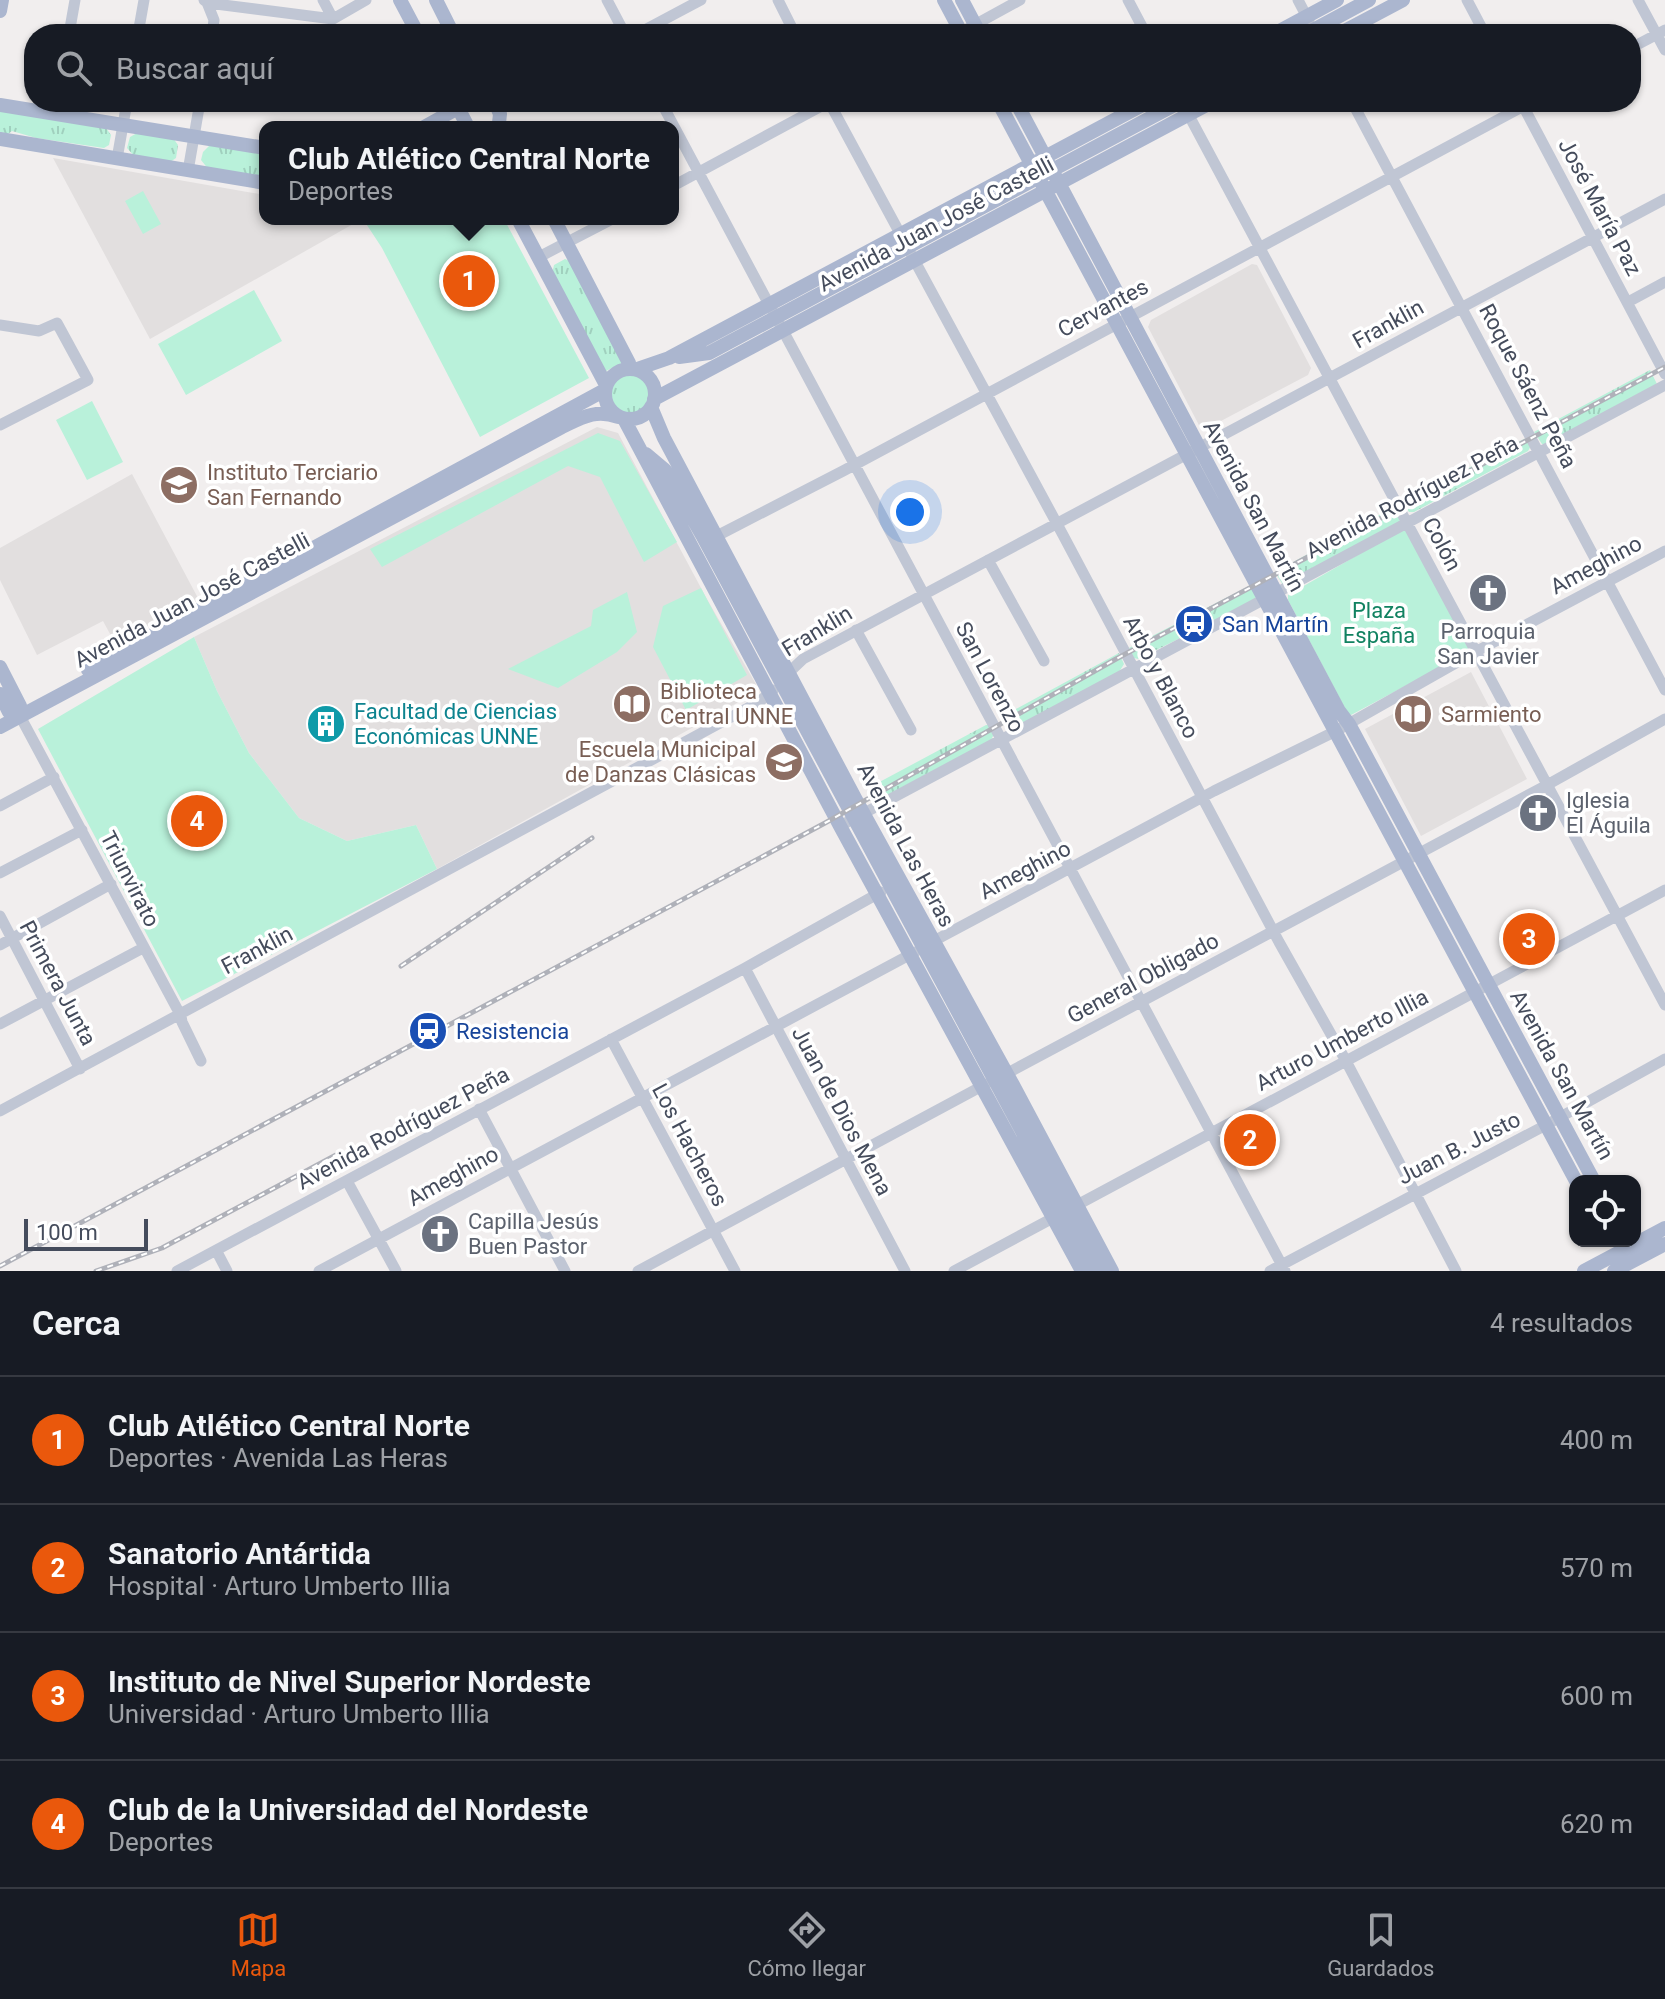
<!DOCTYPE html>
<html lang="es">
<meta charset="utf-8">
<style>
:root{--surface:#171b24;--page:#20242c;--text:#f1f3f6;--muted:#9ea1a6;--line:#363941;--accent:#ea580c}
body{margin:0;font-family:Roboto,sans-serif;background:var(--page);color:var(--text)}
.controls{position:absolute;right:24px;bottom:24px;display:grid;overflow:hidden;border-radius:16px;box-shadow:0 2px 6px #0004}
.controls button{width:72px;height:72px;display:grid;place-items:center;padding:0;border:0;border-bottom:2px solid var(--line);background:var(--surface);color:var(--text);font:40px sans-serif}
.scale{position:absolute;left:24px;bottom:20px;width:124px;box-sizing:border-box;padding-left:8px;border:4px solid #454c5c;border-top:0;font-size:22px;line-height:28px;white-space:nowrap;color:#454c5c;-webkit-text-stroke:6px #fff;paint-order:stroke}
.you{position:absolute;left:910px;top:512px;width:28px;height:28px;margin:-20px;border:6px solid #fff;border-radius:50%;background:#1a73e8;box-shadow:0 0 0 12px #1a73e833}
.badge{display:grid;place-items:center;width:52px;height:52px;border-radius:50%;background:var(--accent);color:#fff;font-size:26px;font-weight:700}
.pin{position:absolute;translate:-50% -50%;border:4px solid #fff;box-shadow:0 2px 8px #0006}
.popup{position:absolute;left:259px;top:121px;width:420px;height:104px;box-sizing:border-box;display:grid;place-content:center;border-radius:16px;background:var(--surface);filter:drop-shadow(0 2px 6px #0005);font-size:26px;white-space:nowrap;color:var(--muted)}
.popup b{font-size:30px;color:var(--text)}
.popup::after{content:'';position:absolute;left:50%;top:100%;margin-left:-16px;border:16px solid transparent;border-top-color:var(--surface)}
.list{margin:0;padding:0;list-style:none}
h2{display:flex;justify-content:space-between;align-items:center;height:104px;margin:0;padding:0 32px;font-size:34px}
h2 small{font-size:26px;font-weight:400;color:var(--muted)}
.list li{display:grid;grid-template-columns:52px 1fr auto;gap:24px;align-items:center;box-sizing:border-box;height:128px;padding:0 32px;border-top:2px solid var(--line)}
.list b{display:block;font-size:30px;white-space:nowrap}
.list p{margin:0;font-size:26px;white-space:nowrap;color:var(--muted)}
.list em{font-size:26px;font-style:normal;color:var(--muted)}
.icon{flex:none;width:44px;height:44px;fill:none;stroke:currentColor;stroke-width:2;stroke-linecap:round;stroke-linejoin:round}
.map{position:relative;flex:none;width:1665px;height:1271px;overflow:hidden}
.search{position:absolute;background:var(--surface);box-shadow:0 2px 6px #0004;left:24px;right:24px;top:24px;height:88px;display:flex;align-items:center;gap:20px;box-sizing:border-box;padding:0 28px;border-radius:32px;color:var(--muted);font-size:30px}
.sheet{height:616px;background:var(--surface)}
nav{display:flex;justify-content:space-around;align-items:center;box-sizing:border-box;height:112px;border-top:2px solid var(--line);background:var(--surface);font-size:22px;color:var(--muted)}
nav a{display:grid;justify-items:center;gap:4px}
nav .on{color:var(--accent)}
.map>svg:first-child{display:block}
.education{fill:#e2dfdf}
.grass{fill:url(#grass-tufts)}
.green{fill:#b9f1da}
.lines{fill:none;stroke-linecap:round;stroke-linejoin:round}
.minor{stroke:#c0c6d4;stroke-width:11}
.major{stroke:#abb6cf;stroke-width:14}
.rail-casing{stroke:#afb1b9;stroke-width:5}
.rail{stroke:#fff;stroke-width:2;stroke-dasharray:6;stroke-linecap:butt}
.labels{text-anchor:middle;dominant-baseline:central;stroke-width:7;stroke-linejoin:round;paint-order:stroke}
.street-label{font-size:22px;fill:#454c5c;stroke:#fff}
.education-label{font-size:22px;fill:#785e54;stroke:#fff;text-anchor:start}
.park-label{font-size:22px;fill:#118261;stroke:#fff}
.transit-label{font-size:22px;fill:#164399;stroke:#fff;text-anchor:start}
.worship-label{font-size:22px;fill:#5b616d;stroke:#fff;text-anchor:start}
.culture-label{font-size:22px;fill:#0d838f;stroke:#fff;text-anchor:start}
</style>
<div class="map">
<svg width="1665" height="1271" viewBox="0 0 1665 1271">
<defs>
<pattern id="grass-tufts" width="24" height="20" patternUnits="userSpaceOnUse" patternTransform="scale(2)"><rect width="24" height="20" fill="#b9f1da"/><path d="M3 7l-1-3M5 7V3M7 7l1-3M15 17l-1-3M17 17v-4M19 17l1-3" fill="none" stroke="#a0d0be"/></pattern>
</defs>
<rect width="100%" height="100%" fill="#f1eeee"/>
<path class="education" d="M53,158l212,37v24h97l-212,120z
M1252,264l5,1 54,103 -3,7 -106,56 -54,-104 3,-7z
M597,427l21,6 90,168 49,85 -2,7 -318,176 -21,-44 -69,16 -48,-23 -50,-65 -32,-62 -23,-54z
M132,474l67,126 -84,43 -12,-22 -66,34 -37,-75v-32z
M1471,672l56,107 -106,57 -56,-107z"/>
<path class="grass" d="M0,111l106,17 5,7 -2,10 -5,3 -68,-10 -24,-7 -4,3 -8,-2z
M137,133l36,5 5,7 -2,13 -6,4 -34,-4 -9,-10 3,-11z
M211,144l54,9v26l-56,-9 -8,-10 2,-8z
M565,259l7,3 52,100 -20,10 -52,-98 2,-9z
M1650,370l7,14 -111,60h-4l-8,-12z
M608 394a22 22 0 1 1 44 0a22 22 0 1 1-44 0Z
M1526,438l5,8 -3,5 -114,61h-5l-6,-10z
M1392,508l8,12 -1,3 -116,62 -8,-13z
M1251,585l6,10 -4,7 -115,57 -4,-1 -5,-10z
M1119,653l5,11 -5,8 -106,56 -10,-12z
M986,725h3l5,9 -3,6 -113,60 -6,-14z"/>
<path class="green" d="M143,191l18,33 -18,10 -18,-33z
M363,219h141l85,159 -109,59 -98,-189z
M254,290l28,51 -96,54 -28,-51z
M92,401l31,61 -36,18 -31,-60z
M598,433l22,8 57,101 -33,20 -44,-85 -32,-11 -186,101 -12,-18z
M1403,529l5,1 62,115 -3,8 -116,62 -4,-3 -59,-112v-5z
M701,588l46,87 -61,35 -33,-63 10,-41z
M627,592l10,40 -20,20 -59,36 -50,-19 83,-43 2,-16z
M194,637l23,54 32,62 50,65 48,23 69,-16 21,44 -255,132 -144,-272z"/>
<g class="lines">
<path class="minor" d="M204,0l4,3 125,16 33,-19
M206,0l8,20 -2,14
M323,0l10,19
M607,0l18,34
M778,0l17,34
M1128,0l18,34
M1298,0l11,21
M1467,0l18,34
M1638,0l27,50
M69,34l6,-34
M138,34l6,-34
M637,34l64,-34
M958,34l62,-34
M1631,48l34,-18
M661,102l624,1169
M829,102l74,137
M1352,102l313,588
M1521,102l144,272
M1186,110l479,895
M117,159l10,-57
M188,171l12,-69
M673,186l156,-84
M911,254l152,281 216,407 67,119 110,210
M539,257l73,-38
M1628,302l37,-20
M0,325l39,6 18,-8 31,57 -88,45
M709,540l134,-69 688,-369
M988,560l56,101
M856,630l55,100
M784,677l19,-18 862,-460
M20,711v5l161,300 1,6 19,39
M0,806l54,-29
M840,826l825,-441
M0,873l82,-43
M0,916l80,153
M930,943l284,-152 122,-60 141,-80 188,-100
M0,945l111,-61
M745,968l160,303
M0,1024l143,-76
M611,1039l124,232
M1002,1076l545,-291 118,-66
M479,1109l86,162
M0,1111l759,-409 14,-12
M347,1181l49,90
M216,1250l11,21
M177,1271l568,-303 136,-76
M319,1271l596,-319
M638,1271l348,-187
M954,1271l711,-381
M1270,1271l276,-146 119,-66"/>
<path class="major" d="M400,0l18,34
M436,0l17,34
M944,0l18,34
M962,0l18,34
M0,11l2,-11
M1274,34l63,-34
M1306,34l63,-34
M1339,34l64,-34
M455,102l13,25
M495,102l5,12 -1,9 2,4
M998,102l578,1079
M1016,102l323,609 10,13 245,457
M0,105l265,43
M424,127l45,-25
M0,139l265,44
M518,219l88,166
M554,219l75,144 1,6
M679,357l30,-4 471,-251
M605 394a25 25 0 1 1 50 0a25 25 0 1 1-50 0Z
M637,369l32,-11 479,-256
M654,399l558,-297
M651,407l13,31 191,360 158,287 99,186
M624,419l216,407 242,445
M646,454l19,16 37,65 395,736
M0,667l20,39
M88,670l517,-280
M0,694l9,18 11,4
M0,727l562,-300c21,-10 34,-18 56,-10
M1584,1271l81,-43
M1614,1271l51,-27"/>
<defs>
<path id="rail" d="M401,966l191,-128
M0,1266l825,-443 291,-164 549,-292
M96,1271l66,-23 174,-93"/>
</defs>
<use href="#rail" class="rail-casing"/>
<use href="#rail" class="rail"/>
</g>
<defs>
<symbol id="university-disc" viewBox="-11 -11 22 22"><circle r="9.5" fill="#8d6e63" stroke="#fff"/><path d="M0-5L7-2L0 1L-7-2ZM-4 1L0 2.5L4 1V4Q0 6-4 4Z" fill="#fff"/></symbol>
<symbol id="church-disc" viewBox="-11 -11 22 22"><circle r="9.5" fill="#6b7280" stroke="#fff"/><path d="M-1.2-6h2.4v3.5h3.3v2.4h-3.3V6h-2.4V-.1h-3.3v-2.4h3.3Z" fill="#fff"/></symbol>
<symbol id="station-disc" viewBox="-11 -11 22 22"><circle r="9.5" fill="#1a4fb4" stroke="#fff"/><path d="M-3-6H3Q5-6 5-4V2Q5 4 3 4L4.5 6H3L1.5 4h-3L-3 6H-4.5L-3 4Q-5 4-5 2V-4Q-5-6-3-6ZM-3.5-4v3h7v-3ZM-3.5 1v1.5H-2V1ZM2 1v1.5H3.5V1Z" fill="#fff"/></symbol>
<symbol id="library-disc" viewBox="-11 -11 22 22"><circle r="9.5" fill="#8d6e63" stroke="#fff"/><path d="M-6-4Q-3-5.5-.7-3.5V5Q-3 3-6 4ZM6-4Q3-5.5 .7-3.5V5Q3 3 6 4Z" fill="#fff"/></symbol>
<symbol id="building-disc" viewBox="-11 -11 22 22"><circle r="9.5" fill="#0f9aa8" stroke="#fff"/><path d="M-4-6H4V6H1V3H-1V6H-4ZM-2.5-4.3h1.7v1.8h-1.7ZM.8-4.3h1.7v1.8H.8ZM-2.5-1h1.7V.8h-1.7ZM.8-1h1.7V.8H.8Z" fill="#fff"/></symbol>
</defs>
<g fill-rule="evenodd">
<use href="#university-disc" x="157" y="463" width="44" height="44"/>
<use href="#church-disc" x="1466" y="571" width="44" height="44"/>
<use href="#station-disc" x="1172" y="602" width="44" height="44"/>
<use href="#library-disc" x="610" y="682" width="44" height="44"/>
<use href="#library-disc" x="1391" y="692" width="44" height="44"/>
<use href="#building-disc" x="304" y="702" width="44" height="44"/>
<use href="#university-disc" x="762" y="740" width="44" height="44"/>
<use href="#church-disc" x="1516" y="791" width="44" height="44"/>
<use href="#station-disc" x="406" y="1009" width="44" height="44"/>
<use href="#church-disc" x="418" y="1212" width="44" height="44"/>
</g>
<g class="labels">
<g class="street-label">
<text transform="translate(1600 207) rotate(62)">José María Paz</text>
<text transform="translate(936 224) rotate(-28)">Avenida Juan José Castelli</text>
<text transform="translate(1103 308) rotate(-28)">Cervantes</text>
<text transform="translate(1388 324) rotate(-29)">Franklin</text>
<text transform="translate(1528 386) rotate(62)">Roque Sáenz Peña</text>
<text transform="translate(1412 497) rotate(-28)">Avenida Rodríguez Peña</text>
<text transform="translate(1254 506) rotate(62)">Avenida San Martín</text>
<text transform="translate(1442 544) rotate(62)">Colón</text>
<text transform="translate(1596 565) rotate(-28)">Ameghino</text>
<text transform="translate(192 600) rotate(-28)">Avenida Juan José Castelli</text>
<text transform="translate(817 631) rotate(-31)">Franklin</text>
<text transform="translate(990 677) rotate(62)">San Lorenzo</text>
<text transform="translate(1161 677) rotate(62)">Arbo y Blanco</text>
<text transform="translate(906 845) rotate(62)">Avenida Las Heras</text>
<text transform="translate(1025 870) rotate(-28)">Ameghino</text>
<text transform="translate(130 879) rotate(63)">Triunvirato</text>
<text transform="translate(257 950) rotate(-28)">Franklin</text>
<text transform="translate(1143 978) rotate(-28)">General Obligado</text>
<text transform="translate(58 983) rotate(62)">Primera Junta</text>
<text transform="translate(1342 1040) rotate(-28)">Arturo Umberto Illia</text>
<text transform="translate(1562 1075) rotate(61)">Avenida San Martín</text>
<text transform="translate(842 1111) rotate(62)">Juan de Dios Mena</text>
<text transform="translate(403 1128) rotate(-28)">Avenida Rodríguez Peña</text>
<text transform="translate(690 1145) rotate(62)">Los Hacheros</text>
<text transform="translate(1459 1148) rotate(-27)">Juan B. Justo</text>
<text transform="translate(453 1176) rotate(-29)">Ameghino</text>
</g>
<g class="education-label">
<text x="207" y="472">Instituto Terciario<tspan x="207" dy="25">San Fernando</tspan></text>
<text x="660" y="691">Biblioteca<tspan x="660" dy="25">Central UNNE</tspan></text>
<text x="1441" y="714">Sarmiento</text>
<text x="756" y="749" text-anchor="end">Escuela Municipal<tspan x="756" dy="25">de Danzas Clásicas</tspan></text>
</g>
<g class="park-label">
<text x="1379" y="610">Plaza<tspan x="1379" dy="25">España</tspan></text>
</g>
<g class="transit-label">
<text x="1222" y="624">San Martín</text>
<text x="456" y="1031">Resistencia</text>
</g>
<g class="worship-label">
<text x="1488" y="631" text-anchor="middle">Parroquia<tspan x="1488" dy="25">San Javier</tspan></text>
<text x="1566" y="800">Iglesia<tspan x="1566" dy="25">El Águila</tspan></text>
<text x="468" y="1221">Capilla Jesús<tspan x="468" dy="25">Buen Pastor</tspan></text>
</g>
<g class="culture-label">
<text x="354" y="711">Facultad de Ciencias<tspan x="354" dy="25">Económicas UNNE</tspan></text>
</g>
</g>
</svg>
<div class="controls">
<button><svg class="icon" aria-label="locate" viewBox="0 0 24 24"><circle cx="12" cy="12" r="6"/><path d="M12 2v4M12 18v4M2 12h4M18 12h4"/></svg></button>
</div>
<div class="scale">100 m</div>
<div class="you"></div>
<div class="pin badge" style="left:469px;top:281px">1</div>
<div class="popup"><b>Club Atlético Central Norte</b>Deportes</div>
<div class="pin badge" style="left:1250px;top:1140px">2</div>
<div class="pin badge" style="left:1529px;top:939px">3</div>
<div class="pin badge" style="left:197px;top:821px">4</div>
<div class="search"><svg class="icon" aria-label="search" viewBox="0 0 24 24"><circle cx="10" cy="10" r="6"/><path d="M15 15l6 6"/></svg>Buscar aquí</div>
</div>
<section class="sheet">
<h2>Cerca<small>4 resultados</small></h2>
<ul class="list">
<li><span class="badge">1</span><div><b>Club Atlético Central Norte</b><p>Deportes · Avenida Las Heras</p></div><em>400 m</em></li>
<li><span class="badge">2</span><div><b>Sanatorio Antártida</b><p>Hospital · Arturo Umberto Illia</p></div><em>570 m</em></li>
<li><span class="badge">3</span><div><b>Instituto de Nivel Superior Nordeste</b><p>Universidad · Arturo Umberto Illia</p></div><em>600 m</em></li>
<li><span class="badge">4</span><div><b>Club de la Universidad del Nordeste</b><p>Deportes</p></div><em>620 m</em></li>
</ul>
</section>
<nav>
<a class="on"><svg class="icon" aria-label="map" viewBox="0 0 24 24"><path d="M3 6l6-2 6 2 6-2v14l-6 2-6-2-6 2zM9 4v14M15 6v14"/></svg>Mapa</a>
<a><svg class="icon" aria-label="directions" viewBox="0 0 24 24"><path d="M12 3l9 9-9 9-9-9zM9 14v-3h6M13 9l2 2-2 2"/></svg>Cómo llegar</a>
<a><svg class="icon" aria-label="saved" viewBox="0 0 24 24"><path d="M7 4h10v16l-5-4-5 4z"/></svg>Guardados</a>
</nav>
